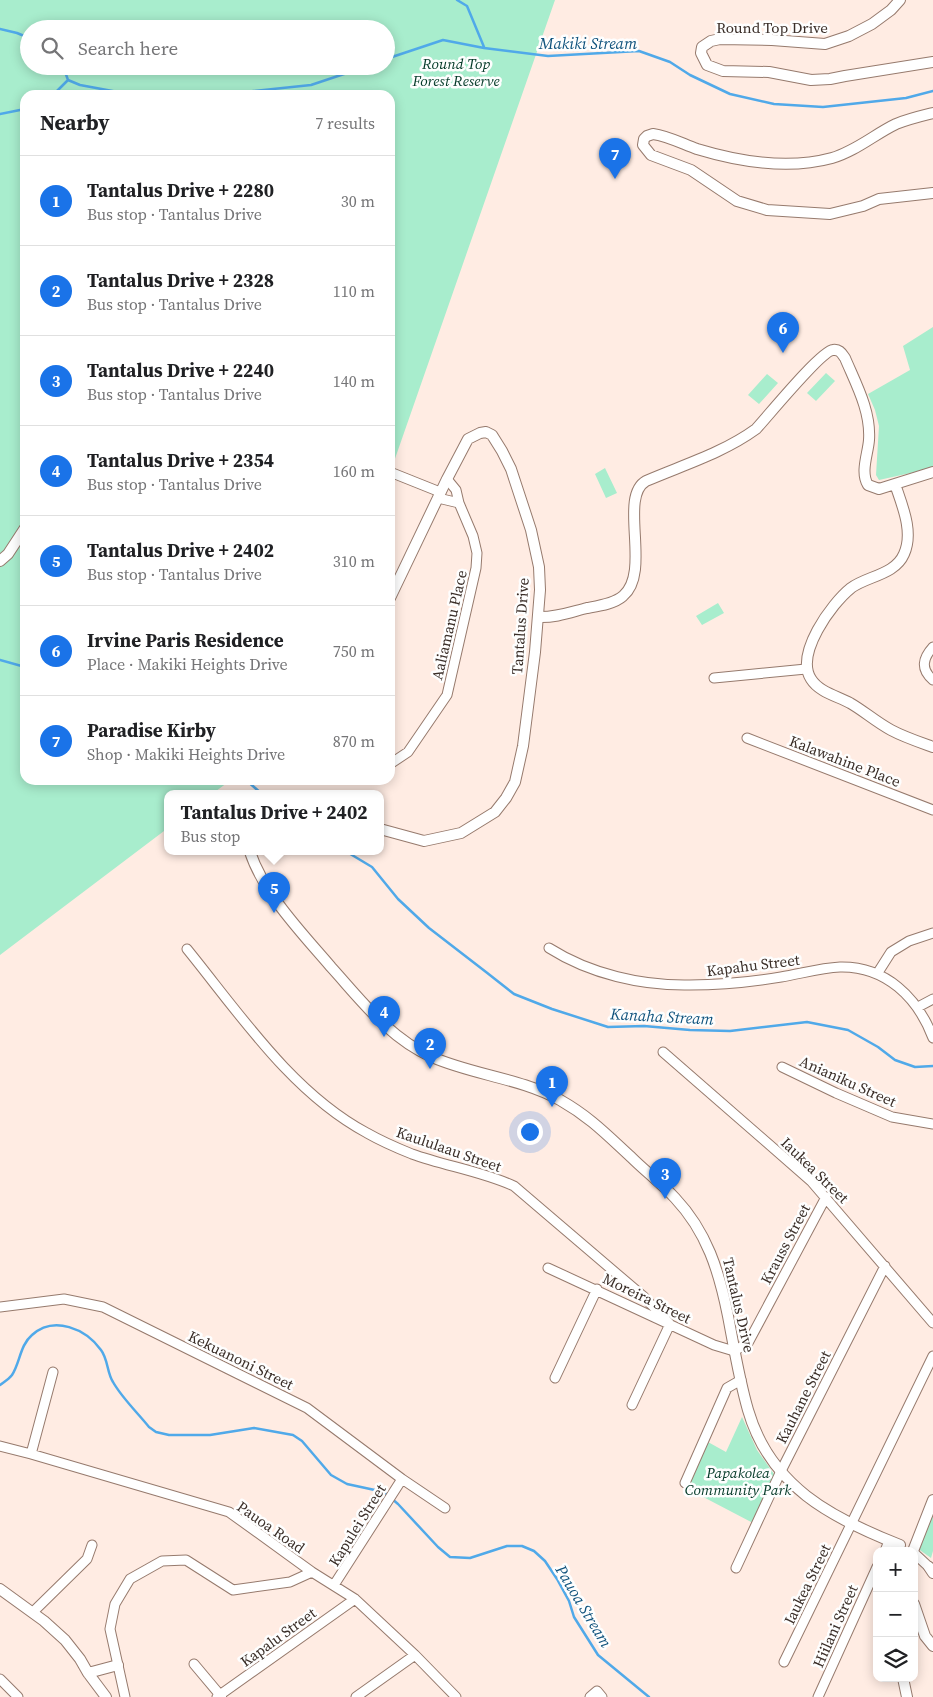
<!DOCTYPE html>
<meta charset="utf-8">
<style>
:root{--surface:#fff;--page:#f6f6f6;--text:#202124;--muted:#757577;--line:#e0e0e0;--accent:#1a73e8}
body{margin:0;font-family:"Source Serif 4",serif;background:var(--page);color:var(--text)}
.controls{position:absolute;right:15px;bottom:15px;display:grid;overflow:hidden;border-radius:10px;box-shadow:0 2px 12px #0003}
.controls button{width:45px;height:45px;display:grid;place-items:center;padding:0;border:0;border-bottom:1px solid var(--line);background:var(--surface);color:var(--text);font:25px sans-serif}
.you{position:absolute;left:529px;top:1131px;width:18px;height:18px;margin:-12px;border:4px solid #fff;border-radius:50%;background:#1a73e8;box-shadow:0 0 0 8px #1a73e833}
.badge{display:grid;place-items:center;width:32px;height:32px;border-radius:50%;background:var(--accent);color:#fff;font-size:16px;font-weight:700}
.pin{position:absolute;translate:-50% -41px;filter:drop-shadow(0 1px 2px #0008)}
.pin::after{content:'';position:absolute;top:26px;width:18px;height:15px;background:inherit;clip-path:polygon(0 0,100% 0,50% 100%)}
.popup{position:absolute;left:164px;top:790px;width:220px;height:65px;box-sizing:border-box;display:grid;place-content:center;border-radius:10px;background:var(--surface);filter:drop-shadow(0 1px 4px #0005);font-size:16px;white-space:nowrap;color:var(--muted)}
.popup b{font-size:19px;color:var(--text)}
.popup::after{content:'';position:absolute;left:50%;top:100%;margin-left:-10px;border:10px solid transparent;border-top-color:var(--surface)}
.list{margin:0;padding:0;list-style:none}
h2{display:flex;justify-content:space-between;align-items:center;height:65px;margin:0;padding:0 20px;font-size:21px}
h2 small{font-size:16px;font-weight:400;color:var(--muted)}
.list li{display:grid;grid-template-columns:32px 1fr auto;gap:15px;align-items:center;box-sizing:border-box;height:90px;padding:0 20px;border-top:1px solid var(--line)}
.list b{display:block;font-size:19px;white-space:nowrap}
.list p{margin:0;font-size:16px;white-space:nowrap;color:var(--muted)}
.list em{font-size:16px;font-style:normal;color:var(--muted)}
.icon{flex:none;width:28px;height:28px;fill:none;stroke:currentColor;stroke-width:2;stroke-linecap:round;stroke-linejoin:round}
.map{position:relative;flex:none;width:933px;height:1697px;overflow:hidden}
.search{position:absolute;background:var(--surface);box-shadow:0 2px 12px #0003;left:20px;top:20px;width:375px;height:55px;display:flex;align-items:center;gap:12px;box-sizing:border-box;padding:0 18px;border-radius:28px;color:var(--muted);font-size:19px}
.panel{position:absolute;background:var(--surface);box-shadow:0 2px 12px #0003;left:20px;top:90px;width:375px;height:695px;border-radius:15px}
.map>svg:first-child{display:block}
.green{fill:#a8edcd;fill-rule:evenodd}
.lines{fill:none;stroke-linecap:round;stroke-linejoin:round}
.stream{stroke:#50a9e9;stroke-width:2.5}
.minor-casing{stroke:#967a6d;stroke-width:11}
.tertiary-casing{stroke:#967a6d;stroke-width:12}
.minor{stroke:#fff;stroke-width:9}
.tertiary{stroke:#fff;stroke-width:10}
.labels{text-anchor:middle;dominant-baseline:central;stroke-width:5;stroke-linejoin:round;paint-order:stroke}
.street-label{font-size:15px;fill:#3a2e28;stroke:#fefefe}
.park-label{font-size:15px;font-style:italic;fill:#033927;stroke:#fefefe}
.water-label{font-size:16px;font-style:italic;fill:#10537d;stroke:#fefefe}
</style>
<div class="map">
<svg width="933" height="1697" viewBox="0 0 933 1697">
<rect width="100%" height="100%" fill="#ffece3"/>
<path class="green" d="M0,0h555l-165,473v-378h-365v685h206l-19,14h-44v34l-168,127zM29,29h357v37h-357z
M933,327v141l-54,12 -3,-5 3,-49 -4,-16 -7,-16 42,-24 -7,-24z
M826,373l9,8 -19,20 -9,-8z
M767,374l11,9 -19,21 -11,-9z
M605,468l12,25 -11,5 -11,-24z
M718,603l6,10 -22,12 -6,-9z
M742,1417l15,33 17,24 -21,49 -65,-34 20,-47 18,10z
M933,1510v41l-2,7 -14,-10z"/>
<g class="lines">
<path class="stream" d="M457,0l10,6 17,41
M0,29l17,4 12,5
M386,59l57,-19 41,8 64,8 91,-5 31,11 20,13 40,19 44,10 49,3 83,-9 27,-7
M63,66l5,14
M68,80l12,5 54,10
M53,95l15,-15
M217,95l94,-10 57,-19
M0,114l25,-5
M0,660l25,7
M246,780l16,14
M347,852l25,15 26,32 31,29 57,44 28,22 38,15 56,18 36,-1 46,4 40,1 77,-9 41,8 30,17 17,13 20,7 18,-1
M0,1385c4,-3 9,-6 12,-10 8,-12 8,-30 20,-40 22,-20 54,-6 69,15 7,9 6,23 12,32 9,16 24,30 36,45l7,5 13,3h41l44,-7 39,7 9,6 29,34 16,9 37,8 14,12 40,43 12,10 20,1 37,-12h15l12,5 11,10 12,18 12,22 5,16 24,38 51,42"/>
<defs>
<path id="minor" d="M390,472l50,20
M438,498l21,5
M933,647c-10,11 -13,22 0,33
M714,678l92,-9
M747,738l186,72
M390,764l18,-12 39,-57 29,-127 1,-15 -4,-17 -14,-33 -3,-13 -9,-11
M549,948c41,26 93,38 141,37 31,0 61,-3 91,-8 19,-3 39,-9 59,-10 46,-1 78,31 93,71
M187,949c52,64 105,144 180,184 14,8 30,15 45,21 33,12 69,17 102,32l130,111 26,27 -38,81
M877,974l14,-22 18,-11 24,-8
M918,1007l15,-8
M663,1052l148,129 122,142
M782,1067l54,26 56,24 41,7
M548,1268l166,77 20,6 14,-8 78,-146
M0,1307l64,-8 39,8 204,101 95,71 43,29
M555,1378l42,-89
M0,1446l31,8 198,58 83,60 43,27 60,56 41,42
M31,1454l22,-82
M685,1483l42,-95 14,-8
M885,1551l4,-10
M914,1553l15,14
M736,1568l45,-97 104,-205
M334,1585l68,-106
M33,1612l54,-53 5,-14
M784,1662l149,-306
M194,1664l26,31
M0,1679l18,18
M125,1697l-15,-68 5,-25 15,-25 32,-18 24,-1 47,30 57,-8 22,-10
M217,1697l138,-98
M356,1697l59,-42
M590,1697l7,-6 5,6
M818,1697l59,-130"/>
<path id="tertiary" d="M900,0l-9,10 -19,14 -23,12 -24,8 -53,-4 -52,-1 -9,2 -9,6 -1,6 6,12 16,6 46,1 42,8 19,-1 15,-3 88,-14
M933,113c-12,3 -25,6 -37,11 -21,10 -40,27 -64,34 -44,12 -92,4 -135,-9 -14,-5 -29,-13 -44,-15l-6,2 -3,3 -1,6 8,10 40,15 46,31 30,9 63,4 33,-8 16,-7 54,-6
M895,484c7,21 19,48 9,70 -9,21 -37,22 -53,34 -20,16 -56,66 -40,91 8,13 26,17 39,24 14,8 26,19 41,27 13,7 28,12 42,17
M0,561l8,-7 17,-26
M538,617c17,1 33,-5 49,-9 11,-2 27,-4 36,-12 29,-24 -5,-99 23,-115 37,-16 77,-28 110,-52 12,-13 65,-78 77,-79 7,-1 9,4 12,8 11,26 26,53 24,82 -1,14 -9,32 -1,45l11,4 54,-17
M380,829l44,12 37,-8 34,-21 11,-14 9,-16 8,-36 12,-94 5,-62 -1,-23 -8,-37 -20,-61 -9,-18 -10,-16 -6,-3 -6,1 -12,6 -21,40 -57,119
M250,852c14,42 52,81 81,115 30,33 58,71 101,90 41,18 88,21 128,43 30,17 47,35 71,57 14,14 30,26 44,41 32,34 44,73 53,118 6,31 11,63 20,94 22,76 83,108 152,135
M913,1551l20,-51
M929,1567l4,6
M0,1589l44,32 21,19 15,19 8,14 18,24
M914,1604l11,32 8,10
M88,1673l30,-8
M903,1678l4,19
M220,1695l1,2"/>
</defs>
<use href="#minor" class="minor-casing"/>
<use href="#tertiary" class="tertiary-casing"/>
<use href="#minor" class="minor"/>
<use href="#tertiary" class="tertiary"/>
</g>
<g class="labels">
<g class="street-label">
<text x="772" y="27">Round Top Drive</text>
<text transform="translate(449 625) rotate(-77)">Aaliamanu Place</text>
<text transform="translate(520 626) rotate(-86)">Tantalus Drive</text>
<text transform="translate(845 761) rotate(21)">Kalawahine Place</text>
<text transform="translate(753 965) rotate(-7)">Kapahu Street</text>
<text transform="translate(848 1081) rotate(24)">Anianiku Street</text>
<text transform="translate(449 1149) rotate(19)">Kaululaau Street</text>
<text transform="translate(815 1170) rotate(44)">Iaukea Street</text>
<text transform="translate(785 1244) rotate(-62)">Krauss Street</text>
<text transform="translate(647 1298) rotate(26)">Moreira Street</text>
<text transform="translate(739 1305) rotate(77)">Tantalus Drive</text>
<text transform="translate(241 1360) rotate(26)">Kekuanoni Street</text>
<text transform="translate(803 1397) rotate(-63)">Kauhane Street</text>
<text transform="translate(357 1525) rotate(-58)">Kapulei Street</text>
<text transform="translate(271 1527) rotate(35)">Pauoa Road</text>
<text transform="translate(807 1584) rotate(-64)">Iaukea Street</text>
<text transform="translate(835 1626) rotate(-66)">Hiilani Street</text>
<text transform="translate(278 1637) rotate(-36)">Kapalu Street</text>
</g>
<g class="park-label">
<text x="456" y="63">Round Top<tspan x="456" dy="17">Forest Reserve</tspan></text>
<text x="738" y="1472">Papakolea<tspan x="738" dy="17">Community Park</tspan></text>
</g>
<g class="water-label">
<text x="588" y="43">Makiki Stream</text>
<text transform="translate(662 1016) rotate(3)">Kanaha Stream</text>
<text transform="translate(584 1606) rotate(59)">Pauoa Stream</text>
</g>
</g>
</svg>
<div class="controls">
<button>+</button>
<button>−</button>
<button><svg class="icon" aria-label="layers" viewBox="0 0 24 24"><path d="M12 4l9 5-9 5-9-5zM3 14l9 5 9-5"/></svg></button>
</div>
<div class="you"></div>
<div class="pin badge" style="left:552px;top:1107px">1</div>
<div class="pin badge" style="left:430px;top:1069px">2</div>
<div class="pin badge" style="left:665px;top:1199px">3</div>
<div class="pin badge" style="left:384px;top:1037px">4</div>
<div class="pin badge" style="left:274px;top:913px">5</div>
<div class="popup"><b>Tantalus Drive + 2402</b>Bus stop</div>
<div class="pin badge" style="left:783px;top:353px">6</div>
<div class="pin badge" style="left:615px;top:179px">7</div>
<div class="search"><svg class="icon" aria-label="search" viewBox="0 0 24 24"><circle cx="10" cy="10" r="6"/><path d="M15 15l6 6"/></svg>Search here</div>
<section class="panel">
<h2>Nearby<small>7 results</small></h2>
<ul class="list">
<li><span class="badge">1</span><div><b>Tantalus Drive + 2280</b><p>Bus stop · Tantalus Drive</p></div><em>30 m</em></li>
<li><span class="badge">2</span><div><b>Tantalus Drive + 2328</b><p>Bus stop · Tantalus Drive</p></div><em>110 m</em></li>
<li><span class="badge">3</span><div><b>Tantalus Drive + 2240</b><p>Bus stop · Tantalus Drive</p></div><em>140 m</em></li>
<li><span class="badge">4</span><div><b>Tantalus Drive + 2354</b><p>Bus stop · Tantalus Drive</p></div><em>160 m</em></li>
<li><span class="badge">5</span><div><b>Tantalus Drive + 2402</b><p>Bus stop · Tantalus Drive</p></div><em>310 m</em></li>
<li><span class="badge">6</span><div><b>Irvine Paris Residence</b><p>Place · Makiki Heights Drive</p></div><em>750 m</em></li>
<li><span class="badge">7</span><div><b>Paradise Kirby</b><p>Shop · Makiki Heights Drive</p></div><em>870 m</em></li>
</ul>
</section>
</div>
